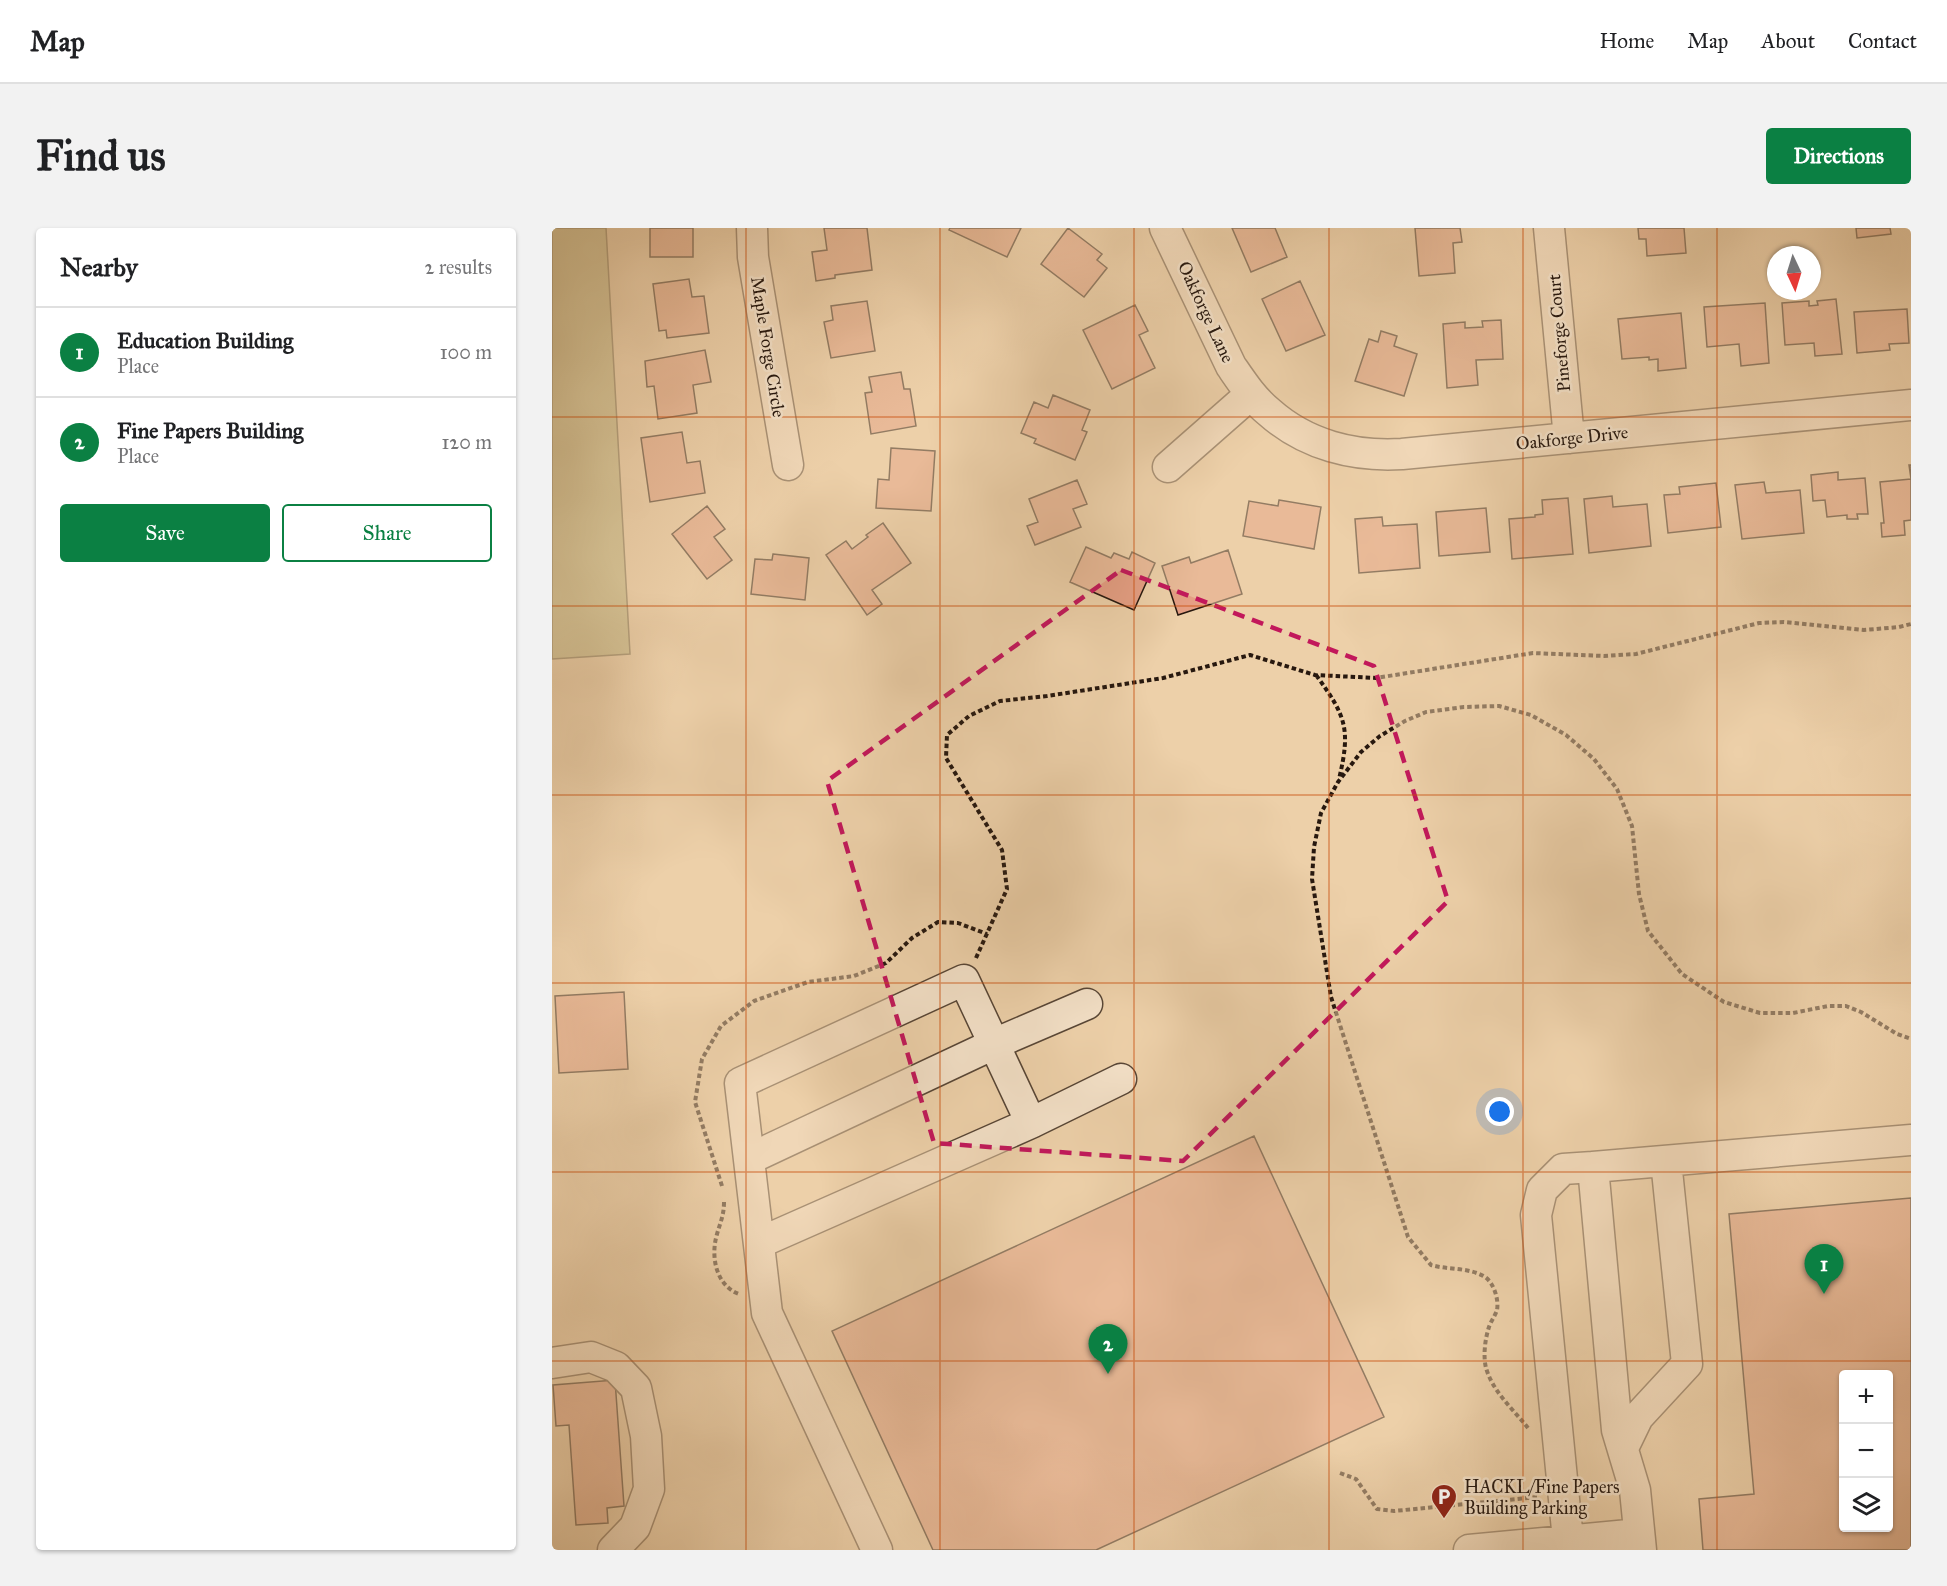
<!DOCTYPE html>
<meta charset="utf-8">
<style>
:root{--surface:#fff;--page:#f2f2f2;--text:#202124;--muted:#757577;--line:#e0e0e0;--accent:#0b8043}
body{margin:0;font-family:"IM FELL Great Primer",serif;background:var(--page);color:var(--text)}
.controls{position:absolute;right:18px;bottom:18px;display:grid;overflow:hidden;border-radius:6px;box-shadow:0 2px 4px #0004}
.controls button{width:54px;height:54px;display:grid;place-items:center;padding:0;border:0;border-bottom:2px solid var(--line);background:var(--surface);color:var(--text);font:30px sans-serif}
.compass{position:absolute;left:1215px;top:18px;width:54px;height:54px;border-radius:50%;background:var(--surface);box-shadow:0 2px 4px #0004;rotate:176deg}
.you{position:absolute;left:948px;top:884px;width:21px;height:21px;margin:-15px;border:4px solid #fff;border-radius:50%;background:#1a73e8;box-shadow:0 0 0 9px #1a73e833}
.badge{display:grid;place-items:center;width:39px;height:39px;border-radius:50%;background:var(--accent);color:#fff;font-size:20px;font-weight:700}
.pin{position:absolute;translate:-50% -50px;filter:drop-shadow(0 2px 3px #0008)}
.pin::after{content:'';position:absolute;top:32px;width:21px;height:18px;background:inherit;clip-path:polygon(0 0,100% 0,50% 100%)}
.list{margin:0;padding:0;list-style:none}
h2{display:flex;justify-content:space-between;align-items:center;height:78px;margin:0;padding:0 24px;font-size:26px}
h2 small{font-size:20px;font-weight:400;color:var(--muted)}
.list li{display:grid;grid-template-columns:39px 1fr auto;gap:18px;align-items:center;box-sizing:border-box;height:90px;padding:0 24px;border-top:2px solid var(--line)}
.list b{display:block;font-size:22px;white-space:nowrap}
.list p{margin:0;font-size:20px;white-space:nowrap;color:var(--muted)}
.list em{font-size:20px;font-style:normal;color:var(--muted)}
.actions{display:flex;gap:12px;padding:18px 24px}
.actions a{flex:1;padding:14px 0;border:2px solid var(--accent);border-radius:6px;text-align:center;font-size:21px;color:var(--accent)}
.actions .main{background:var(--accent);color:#fff}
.icon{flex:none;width:33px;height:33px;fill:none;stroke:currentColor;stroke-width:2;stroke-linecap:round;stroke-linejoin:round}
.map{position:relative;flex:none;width:1359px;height:1322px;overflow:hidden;border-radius:6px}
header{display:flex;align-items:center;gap:36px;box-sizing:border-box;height:84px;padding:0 30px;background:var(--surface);border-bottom:2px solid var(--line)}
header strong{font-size:28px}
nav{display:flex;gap:33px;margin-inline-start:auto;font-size:21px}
.intro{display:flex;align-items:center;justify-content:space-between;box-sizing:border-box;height:144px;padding:0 36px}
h1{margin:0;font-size:42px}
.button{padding:15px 27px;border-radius:6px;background:var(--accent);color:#fff;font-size:21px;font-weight:700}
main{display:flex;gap:36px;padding:0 36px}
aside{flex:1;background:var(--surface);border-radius:6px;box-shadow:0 2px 4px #0004}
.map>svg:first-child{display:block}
.green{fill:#bfb983;stroke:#736849;stroke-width:1.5}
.building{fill:#e59f84;stroke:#27180f;stroke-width:1.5;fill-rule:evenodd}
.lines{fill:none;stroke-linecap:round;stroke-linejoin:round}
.minor-casing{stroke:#584636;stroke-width:33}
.path{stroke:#27180f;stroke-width:4;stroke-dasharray:4.5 3;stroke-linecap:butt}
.minor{stroke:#f3e0c7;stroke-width:30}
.marked{fill:none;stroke:#c2185b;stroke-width:4.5;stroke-dasharray:12 8;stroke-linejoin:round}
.grid{fill:none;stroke:#cb4f0c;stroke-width:1.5;stroke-opacity:0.55}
.labels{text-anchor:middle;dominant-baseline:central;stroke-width:5;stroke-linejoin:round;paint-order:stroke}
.street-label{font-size:18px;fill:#27180f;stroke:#f3e0c7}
.poi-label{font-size:18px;fill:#27180f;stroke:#f3e0c7;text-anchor:start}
</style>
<header>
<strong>Map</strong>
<nav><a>Home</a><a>Map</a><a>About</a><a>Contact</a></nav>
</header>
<div class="intro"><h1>Find us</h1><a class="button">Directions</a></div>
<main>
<aside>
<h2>Nearby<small>2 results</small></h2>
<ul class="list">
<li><span class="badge">1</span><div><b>Education Building</b><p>Place</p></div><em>100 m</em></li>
<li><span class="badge">2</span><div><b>Fine Papers Building</b><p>Place</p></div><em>120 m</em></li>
</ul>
<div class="actions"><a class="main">Save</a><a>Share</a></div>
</aside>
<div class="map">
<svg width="1359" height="1322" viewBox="0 0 1359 1322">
<rect width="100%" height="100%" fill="#edd0a9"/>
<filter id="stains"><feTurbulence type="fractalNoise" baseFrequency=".00333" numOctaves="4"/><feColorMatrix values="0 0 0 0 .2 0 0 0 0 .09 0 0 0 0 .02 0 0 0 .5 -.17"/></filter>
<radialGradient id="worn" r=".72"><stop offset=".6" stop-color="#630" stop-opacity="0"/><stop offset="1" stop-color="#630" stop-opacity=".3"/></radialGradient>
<path class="green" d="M0,0h54l24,426 -78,5z"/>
<path class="building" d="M98,0h43v29h-43z
M272,0h43l5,42 -37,5v3l-19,3 -4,-29 15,-2z
M398,0h71l-14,29 -58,-27z
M516,0l34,26 -5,6 10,8 -23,29 -43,-33z
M680,0h43l12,29 -36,15z
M863,0h45l2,14 -9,1 2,30 -36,3z
M1086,0h46l2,25 -39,3 -1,-17h-7z
M1304,0h34l1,6 -34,4z
M137,51l3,18 12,-1 5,37 -42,5 -1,-8 -7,1 -6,-47z
M748,53l25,54 -39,16 -24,-52z
M1284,71l6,55 -27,2 -1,-13 -29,2 -3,-42 27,-2v5l9,-1 -1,-4z
M315,73l8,50 -44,7 -7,-36 9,-2 -2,-14z
M1213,75l4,60 -28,3 -2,-22 -32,3 -3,-40z
M583,77l13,26 -9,4 16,33 -43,21 -29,-59z
M1355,81l2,34 -20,1 1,6 -33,3 -3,-41z
M1129,85l5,55 -28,3v-12l-9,1v-3l-27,2 -4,-40z
M949,92l2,39 -27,1 2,25 -31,3 -4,-64 22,-2v6l18,-1 -1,-6z
M829,103l16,5 -3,10 23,8 -13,42 -49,-15 14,-42 9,3z
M153,122l6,32 -18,3 4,28 -39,6 -4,-33 -7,1 -2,-26z
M349,144l3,17h6l6,37 -45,8 -6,-41 7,-1 -3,-15z
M501,167l37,15 -8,20 5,2 -12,28 -41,-17 2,-4 -15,-6 13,-31 14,6z
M130,204l5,31 13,-2 5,32 -55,9 -9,-64z
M339,220l44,3 -4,60 -55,-3 2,-29 11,1z
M1357,237h2v55l-7,1 1,14 -23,2 -1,-14h3l-4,-41 31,-3z
M1286,244v8l27,-2 3,36h-11l1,5h-11v-4l-20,2 -2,-17 -12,1 -2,-26z
M525,252l10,24 -14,5 8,18 -46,18 -8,-19 11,-4 -9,-23z
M1212,254l2,11 34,-3 4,43 -62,6 -7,-54z
M1164,255l5,44 -53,6 -4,-38 16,-1 -1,-7z
M1060,268l1,11 34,-3 4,42 -62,7 -5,-54z
M1016,270l5,56 -61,5 -3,-40 26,-2v-2l8,-1 -1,-14z
M727,272l42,7 -7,42 -71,-13 6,-35 29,5z
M155,278l18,23 -11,8 18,23 -25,19 -35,-45z
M934,280l4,44 -51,4 -3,-44z
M830,289l1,9 34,-2 3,44 -61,5 -4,-54z
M331,295l28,40 -39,27 10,14 -15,11 -41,-60 20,-14 6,8 16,-12 -2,-2z
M534,319l25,11 3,-5 15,6 3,-7 23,11 -21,47 -64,-28z
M676,322l14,44 -64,21 -16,-49 27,-9 2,6z
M221,326l36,4 -4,42 -54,-6 4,-35 17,1z
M72,764l4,77 -69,4 -4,-77z
M702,908l130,281 -288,133h-163l-101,-219z
M1359,970v352h-208l-4,-51 55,-5 -25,-280zM1292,1146h44v154h-44z
M63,1152l9,126 -17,2 1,15 -32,2 -7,-100 -13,1 -3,-41z"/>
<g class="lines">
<defs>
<path id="minor" d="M200,0l1,29 35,208
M613,0l66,138c11,16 22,33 38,46 37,33 85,45 133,42l509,-49
M997,0l20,210
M616,239l83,-73
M479,895l90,-44
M197,931l245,-115 93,-40
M207,1015l272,-120 -67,-143 -224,103 27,230 110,237
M0,1135l39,-6 25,10 20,21 10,48 3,53 -14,38 -22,23
M1071,1220l15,-31 49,-53 -21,-203
M917,1322l170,-16
M1017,1322l-33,-335 6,-25 21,-21 30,-2
M1089,1322l-6,-60 -18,-60 -24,-263 318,-27"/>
</defs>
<use href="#minor" class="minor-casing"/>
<path class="path" d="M764,447c30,41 35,54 23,104
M424,730l31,-69 -5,-39 -56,-92 1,-23 22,-19 31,-15 47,-5 116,-18 87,-23 65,20 61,3 157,-25 71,3 32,-2 123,-31 25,-1 80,8 35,-3 12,-3
M170,958l-27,-84 7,-43 19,-33 33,-25 54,-19 46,-6 32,-13 26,-25 26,-16 20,1 29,11
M172,974c0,15 -5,23 -8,36 -5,21 1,48 23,56
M976,1200c-15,-19 -35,-36 -42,-60 -3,-12 -1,-29 3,-41 2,-6 6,-11 8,-17 2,-10 -3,-27 -12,-33 -16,-10 -37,-7 -54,-12l-23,-28 -77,-240 -19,-118 2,-32 7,-34 17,-31 23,-30 19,-16 25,-15 21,-9 38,-5 35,-1 32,9 35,20 28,24 23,30 15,37 7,68 9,37 34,43 42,28 36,11h33l35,-7h18l15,6 36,22 14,5
M788,1245l16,6 21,30 17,2 144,-14"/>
<use href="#minor" class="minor"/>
</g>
<path d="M0 0H1359V1322H0ZM569,342l253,96 74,235 -265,260 -249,-18 -107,-362z" fill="#edd0a9" fill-opacity=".55" fill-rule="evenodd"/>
<path class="marked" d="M569,342l253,96 74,235 -265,260 -249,-18 -107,-362z"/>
<path class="grid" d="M194,0v1322M388,0v1322M582,0v1322M777,0v1322M971,0v1322M1165,0v1322M0,189h1359M0,378h1359M0,567h1359M0,755h1359M0,944h1359M0,1133h1359"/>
<defs>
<symbol id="parking-pin" viewBox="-11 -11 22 30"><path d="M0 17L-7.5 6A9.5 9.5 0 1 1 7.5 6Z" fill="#8f2418" stroke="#f3e0c7"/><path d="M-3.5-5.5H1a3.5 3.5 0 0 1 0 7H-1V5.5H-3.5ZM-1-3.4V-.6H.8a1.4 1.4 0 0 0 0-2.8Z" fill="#fff"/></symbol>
</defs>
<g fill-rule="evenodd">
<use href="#parking-pin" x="877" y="1254" width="30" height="40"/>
</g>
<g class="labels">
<g class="street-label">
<text transform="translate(654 84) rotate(65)">Oakforge Lane</text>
<text transform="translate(1007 105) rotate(-95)">Pineforge Court</text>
<text transform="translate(216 119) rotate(81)">Maple Forge Circle</text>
<text transform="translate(1020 210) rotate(-6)">Oakforge Drive</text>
</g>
<g class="poi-label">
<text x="912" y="1259">HACKL/Fine Papers<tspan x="912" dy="21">Building Parking</tspan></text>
</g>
</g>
<rect width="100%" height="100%" filter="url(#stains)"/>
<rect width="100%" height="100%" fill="url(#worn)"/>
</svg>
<div class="controls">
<button>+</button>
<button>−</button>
<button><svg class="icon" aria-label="layers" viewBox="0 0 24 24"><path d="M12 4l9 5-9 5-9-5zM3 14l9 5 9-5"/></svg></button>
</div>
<svg class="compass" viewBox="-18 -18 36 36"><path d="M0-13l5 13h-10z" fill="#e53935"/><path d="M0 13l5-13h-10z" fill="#757577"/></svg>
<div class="you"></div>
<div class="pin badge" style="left:1272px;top:1066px">1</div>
<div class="pin badge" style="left:556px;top:1146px">2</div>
</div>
</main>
